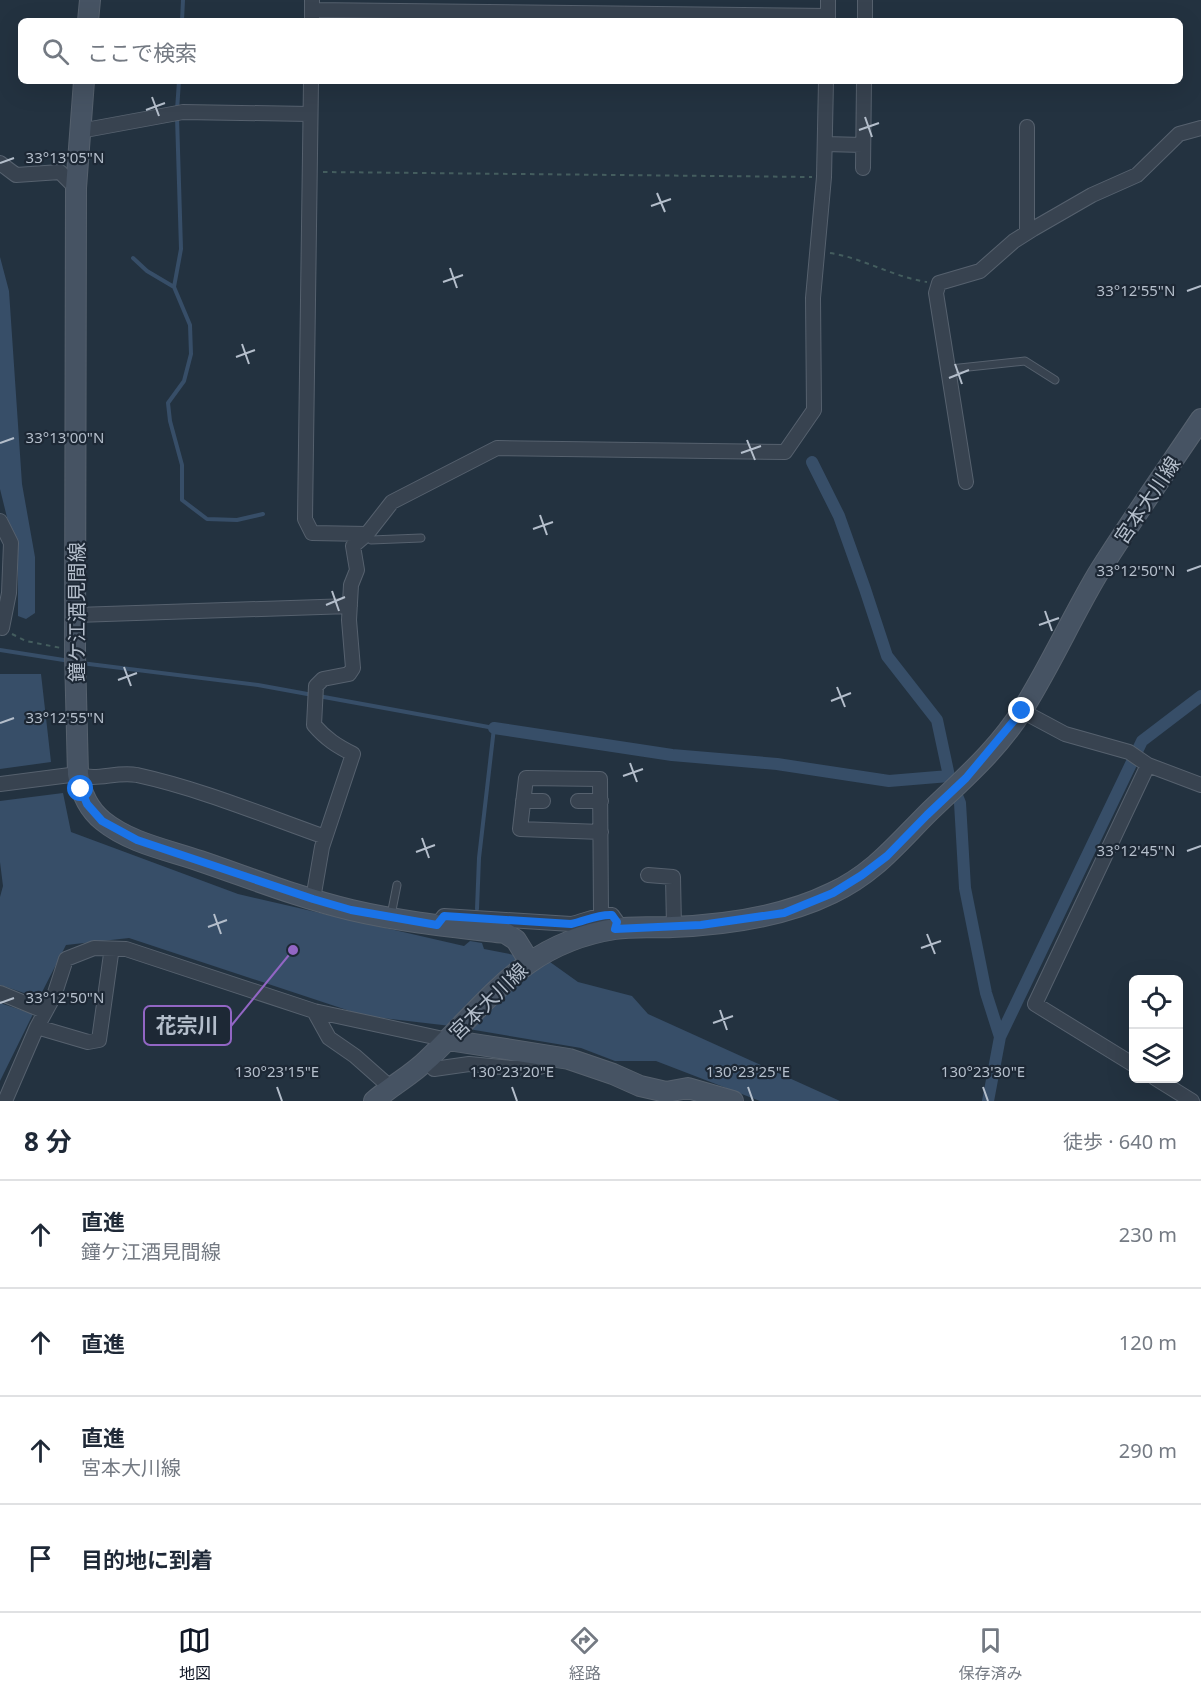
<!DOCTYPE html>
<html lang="ja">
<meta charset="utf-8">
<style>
:root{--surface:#fff;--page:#f2f2f3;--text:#1f2937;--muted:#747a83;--line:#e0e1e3;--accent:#111827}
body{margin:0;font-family:"Noto Sans","Noto Sans JP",sans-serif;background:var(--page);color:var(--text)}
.controls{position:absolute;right:18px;bottom:18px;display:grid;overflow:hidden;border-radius:9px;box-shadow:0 6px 24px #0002}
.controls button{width:54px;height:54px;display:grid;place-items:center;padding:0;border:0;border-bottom:2px solid var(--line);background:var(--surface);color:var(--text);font:30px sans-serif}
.stop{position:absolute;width:18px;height:18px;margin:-14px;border:4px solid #1a73e8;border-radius:50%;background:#fff}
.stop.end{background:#1a73e8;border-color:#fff;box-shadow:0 2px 6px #0008}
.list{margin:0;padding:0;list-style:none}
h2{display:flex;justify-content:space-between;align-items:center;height:78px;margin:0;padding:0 24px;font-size:26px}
h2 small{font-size:20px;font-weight:400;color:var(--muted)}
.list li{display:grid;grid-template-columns:39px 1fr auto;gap:18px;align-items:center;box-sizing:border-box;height:108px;padding:0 24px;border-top:2px solid var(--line)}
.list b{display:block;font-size:22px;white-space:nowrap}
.list p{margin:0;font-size:20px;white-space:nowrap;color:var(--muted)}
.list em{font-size:20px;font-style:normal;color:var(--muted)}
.icon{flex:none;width:33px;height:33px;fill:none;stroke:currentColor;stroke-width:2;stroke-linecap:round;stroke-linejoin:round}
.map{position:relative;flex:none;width:1201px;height:1101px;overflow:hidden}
.search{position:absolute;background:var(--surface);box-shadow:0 6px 24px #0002;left:18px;right:18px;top:18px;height:66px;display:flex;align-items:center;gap:15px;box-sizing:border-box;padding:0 21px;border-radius:9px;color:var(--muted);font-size:22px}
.sheet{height:510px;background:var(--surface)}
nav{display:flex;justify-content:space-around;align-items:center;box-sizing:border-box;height:84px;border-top:2px solid var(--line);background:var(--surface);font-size:16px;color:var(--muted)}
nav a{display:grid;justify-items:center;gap:3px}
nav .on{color:var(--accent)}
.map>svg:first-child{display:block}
.water{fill:#374e68}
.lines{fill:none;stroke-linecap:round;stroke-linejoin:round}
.stream{stroke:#374e68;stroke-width:4}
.canal{stroke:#374e68;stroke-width:12}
.service-casing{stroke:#56616e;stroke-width:9}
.minor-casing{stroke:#56616e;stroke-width:16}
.secondary-casing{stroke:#56616e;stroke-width:22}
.path{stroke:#445d5e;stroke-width:2;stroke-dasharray:4.5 4.5;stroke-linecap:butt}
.service{stroke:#384350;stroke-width:7}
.minor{stroke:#384350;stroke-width:14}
.secondary{stroke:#465363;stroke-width:20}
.route{stroke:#1a73e8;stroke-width:8}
.ticks{fill:none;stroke:#b4becb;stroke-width:2}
.labels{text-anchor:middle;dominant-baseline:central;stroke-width:4.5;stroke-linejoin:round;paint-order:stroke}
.street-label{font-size:20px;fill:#b4becb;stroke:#1d2835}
.ticks-label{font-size:15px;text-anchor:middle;fill:#b4becb;stroke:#1d2835;stroke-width:4.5;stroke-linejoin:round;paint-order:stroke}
.leader{fill:none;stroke:#9266c4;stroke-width:2}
.callout-dot{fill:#9266c4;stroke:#1d2835;stroke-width:2}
.callout{fill:#1d2835;stroke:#9266c4;stroke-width:2}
.callout-label{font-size:21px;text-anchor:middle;font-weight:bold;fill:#b4becb}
</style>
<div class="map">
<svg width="1201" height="1101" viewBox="0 0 1201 1101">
<rect width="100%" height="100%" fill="#233240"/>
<path class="water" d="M0,257l9,34 13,193 13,73v56l-9,6 -8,-3v-54l-18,-73z
M0,674h41l10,88 -51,7z
M63,793l8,39 167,62 226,52 6,-5 12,2 2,6 66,13 28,20 54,14 16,18 192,87h-80l-104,-40h-41l-34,-13 -130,-22 -86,-10 -236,-78 -63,7 -27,53 -39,-13v-88l3,-11 -3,-24v-61z
M0,1003l33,11 -33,67z"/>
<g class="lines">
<path class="stream" d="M182,21l1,-21
M177,110l2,-29
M133,258l14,13 27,16 16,38 1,29 -7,27 -16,22 2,18 12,44v35l25,19 30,1 26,-6
M174,287l7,-38 -4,-132
M0,650l70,11
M81,663l177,22 236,43 -15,130 -2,51"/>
<path class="canal" d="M812,462l27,54 26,73 22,67 50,64 12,56 11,27 5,85 21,105 14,44 -12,64
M494,728l178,27 105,9 112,17 60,-5
M1000,1037l142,-296 59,-45"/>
<defs>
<path id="service" d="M950,369l75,-8 30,19
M367,534l4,6 50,-2
M391,915l6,-30"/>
<path id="minor" d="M312,10l516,6
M312,21v-21
M828,21v-21
M865,21v-21
M311,81l-6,438 7,14 55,1
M80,131l103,-19 127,2
M825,144l38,1
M0,163l16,12 44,-3 16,16
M863,168l1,-87
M1027,232v-105
M966,482l-30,-189 3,-10 41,-12 34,-30 19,-12 59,-34 45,-20 42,-41 22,-6
M0,521l11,22 -2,50 -7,35
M76,615l274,-9
M1022,711l43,23 64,18 19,13 53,20
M0,784l78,-10c18,8 37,-3 59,1 64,14 126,40 188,62
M523,801h20
M578,801h23
M601,832l-81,-3 6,-51 74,1 1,135
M648,875l25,2 1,50
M313,899l9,-52 31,-93c-16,-8 -27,-15 -39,-29l2,-39 7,-7 26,-5 4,-6 -4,-48 2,-35 6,-15 -4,-24 14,-12 25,-32 105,-54 288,4 29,-42 -1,-112 11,-121 2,-96
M437,925l7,-9 127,8c14,-3 27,-10 41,-9l5,7 -2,7
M0,993l44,18
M314,1011l134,29
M37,1027l51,15 11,-2 12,-86
M1134,1065l-99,-61 113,-239
M434,1069l35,-5 42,4 29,-1 4,-12
M1155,1078l37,23
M5,1101l32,-74 17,-31 12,-37 28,-11 32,1 188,62 15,27 26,18 35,31"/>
<path id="secondary" d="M88,21l2,-21
M84,81l-8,107 -1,467 3,119c3,19 10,35 25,47 27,22 65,29 97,40 50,17 100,37 151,49 51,12 102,17 154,23l11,7 13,21
M448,1040l121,19 44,15 27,12 26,6 22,-4 45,13
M374,1101c17,-15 38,-26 54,-42 61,-58 96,-116 187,-130 18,-3 38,-1 57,-2 53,-2 111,-10 160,-34 41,-19 64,-48 95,-79 34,-33 71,-64 96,-105 27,-43 48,-90 74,-134 33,-53 69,-104 104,-156"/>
</defs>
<use href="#service" class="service-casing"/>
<use href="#minor" class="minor-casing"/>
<use href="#secondary" class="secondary-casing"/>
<path class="path" d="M323,172l489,5
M830,253c33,5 63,24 97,29
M12,634l14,7 35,7"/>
<use href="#service" class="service"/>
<use href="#minor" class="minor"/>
<use href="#secondary" class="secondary"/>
</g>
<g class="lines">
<path class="route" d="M81,789l6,15 15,17 35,19 176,59 38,11 86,15 7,-9 127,8c14,-3 27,-10 41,-9l5,7 -2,7 86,-4 83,-12 49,-20 29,-18 25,-19 40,-41 39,-37 56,-67"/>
</g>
<path class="ticks" d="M152,97l7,19M146,110l19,-7M865,117l7,20M859,130l20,-7M0,163l14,-5M657,193l8,19M651,206l20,-7M450,268l7,20M443,282l20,-7M1187,291l14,-5M242,344l7,20M236,357l19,-7M955,364l7,20M949,378l20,-8M747,440l8,20M0,443l14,-5M741,453l20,-7M540,515l7,20M533,529l20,-7M1187,571l14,-5M332,591l7,20M326,605l19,-8M1045,611l7,20M1039,625l20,-7M124,667l7,19M118,680l19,-7M837,687l8,20M831,701l20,-8M0,723l14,-5M630,763l7,19M623,776l20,-7M422,838l7,20M1187,851l14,-5M416,852l19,-7M214,914l7,20M208,927l19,-7M927,934l8,20M921,948l20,-7M0,1003l14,-5M720,1010l7,20M713,1023l20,-7M277,1087l5,14M512,1087l5,14M748,1087l5,14M983,1087l5,14"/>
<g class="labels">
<g class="street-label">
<text transform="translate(1147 500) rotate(-56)">宮本大川線</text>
<text transform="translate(76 612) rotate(-90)">鐘ケ江酒見間線</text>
<text transform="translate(488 1001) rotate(-44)">宮本大川線</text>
</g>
</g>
<g class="ticks-label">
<text x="65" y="163">33°13'05"N</text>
<text x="1136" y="296">33°12'55"N</text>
<text x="65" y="443">33°13'00"N</text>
<text x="1136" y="576">33°12'50"N</text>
<text x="65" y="723">33°12'55"N</text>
<text x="1136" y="856">33°12'45"N</text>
<text x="65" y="1003">33°12'50"N</text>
<text x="277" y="1077">130°23'15"E</text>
<text x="512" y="1077">130°23'20"E</text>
<text x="748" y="1077">130°23'25"E</text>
<text x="983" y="1077">130°23'30"E</text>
</g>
<path class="leader" d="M293 950L231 1026"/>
<circle class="callout-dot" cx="293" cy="950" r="6"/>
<rect class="callout" x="144" y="1006" width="87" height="39" rx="6"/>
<g class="callout-label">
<text x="187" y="1033">花宗川</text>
</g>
</svg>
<div class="controls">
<button><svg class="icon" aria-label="locate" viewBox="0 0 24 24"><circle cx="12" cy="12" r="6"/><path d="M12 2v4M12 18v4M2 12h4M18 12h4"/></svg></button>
<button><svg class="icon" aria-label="layers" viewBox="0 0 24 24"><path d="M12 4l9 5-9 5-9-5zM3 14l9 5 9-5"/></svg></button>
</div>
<div class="stop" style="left:81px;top:789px"></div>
<div class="stop end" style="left:1022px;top:711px"></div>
<div class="search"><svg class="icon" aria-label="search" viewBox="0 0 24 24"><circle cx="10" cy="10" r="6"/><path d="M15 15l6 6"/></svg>ここで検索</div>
</div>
<section class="sheet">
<h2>8 分<small>徒歩 · 640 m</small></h2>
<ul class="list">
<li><svg class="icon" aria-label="ahead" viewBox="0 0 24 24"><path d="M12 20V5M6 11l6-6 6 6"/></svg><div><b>直進</b><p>鐘ケ江酒見間線</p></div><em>230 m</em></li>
<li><svg class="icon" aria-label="ahead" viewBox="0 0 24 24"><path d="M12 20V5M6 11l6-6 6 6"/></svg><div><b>直進</b></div><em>120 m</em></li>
<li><svg class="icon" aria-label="ahead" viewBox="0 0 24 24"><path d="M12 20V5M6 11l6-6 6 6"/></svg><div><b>直進</b><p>宮本大川線</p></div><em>290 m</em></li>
<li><svg class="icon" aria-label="arrive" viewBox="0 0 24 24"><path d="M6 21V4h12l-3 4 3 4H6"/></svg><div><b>目的地に到着</b></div></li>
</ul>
</section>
<nav>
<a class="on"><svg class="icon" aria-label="map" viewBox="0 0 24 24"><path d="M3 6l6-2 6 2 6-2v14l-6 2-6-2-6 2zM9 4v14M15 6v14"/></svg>地図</a>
<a><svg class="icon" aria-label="directions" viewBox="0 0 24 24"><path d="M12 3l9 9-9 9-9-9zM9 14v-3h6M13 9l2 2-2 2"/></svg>経路</a>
<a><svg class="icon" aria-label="saved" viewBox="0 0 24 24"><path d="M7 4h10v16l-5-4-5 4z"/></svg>保存済み</a>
</nav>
